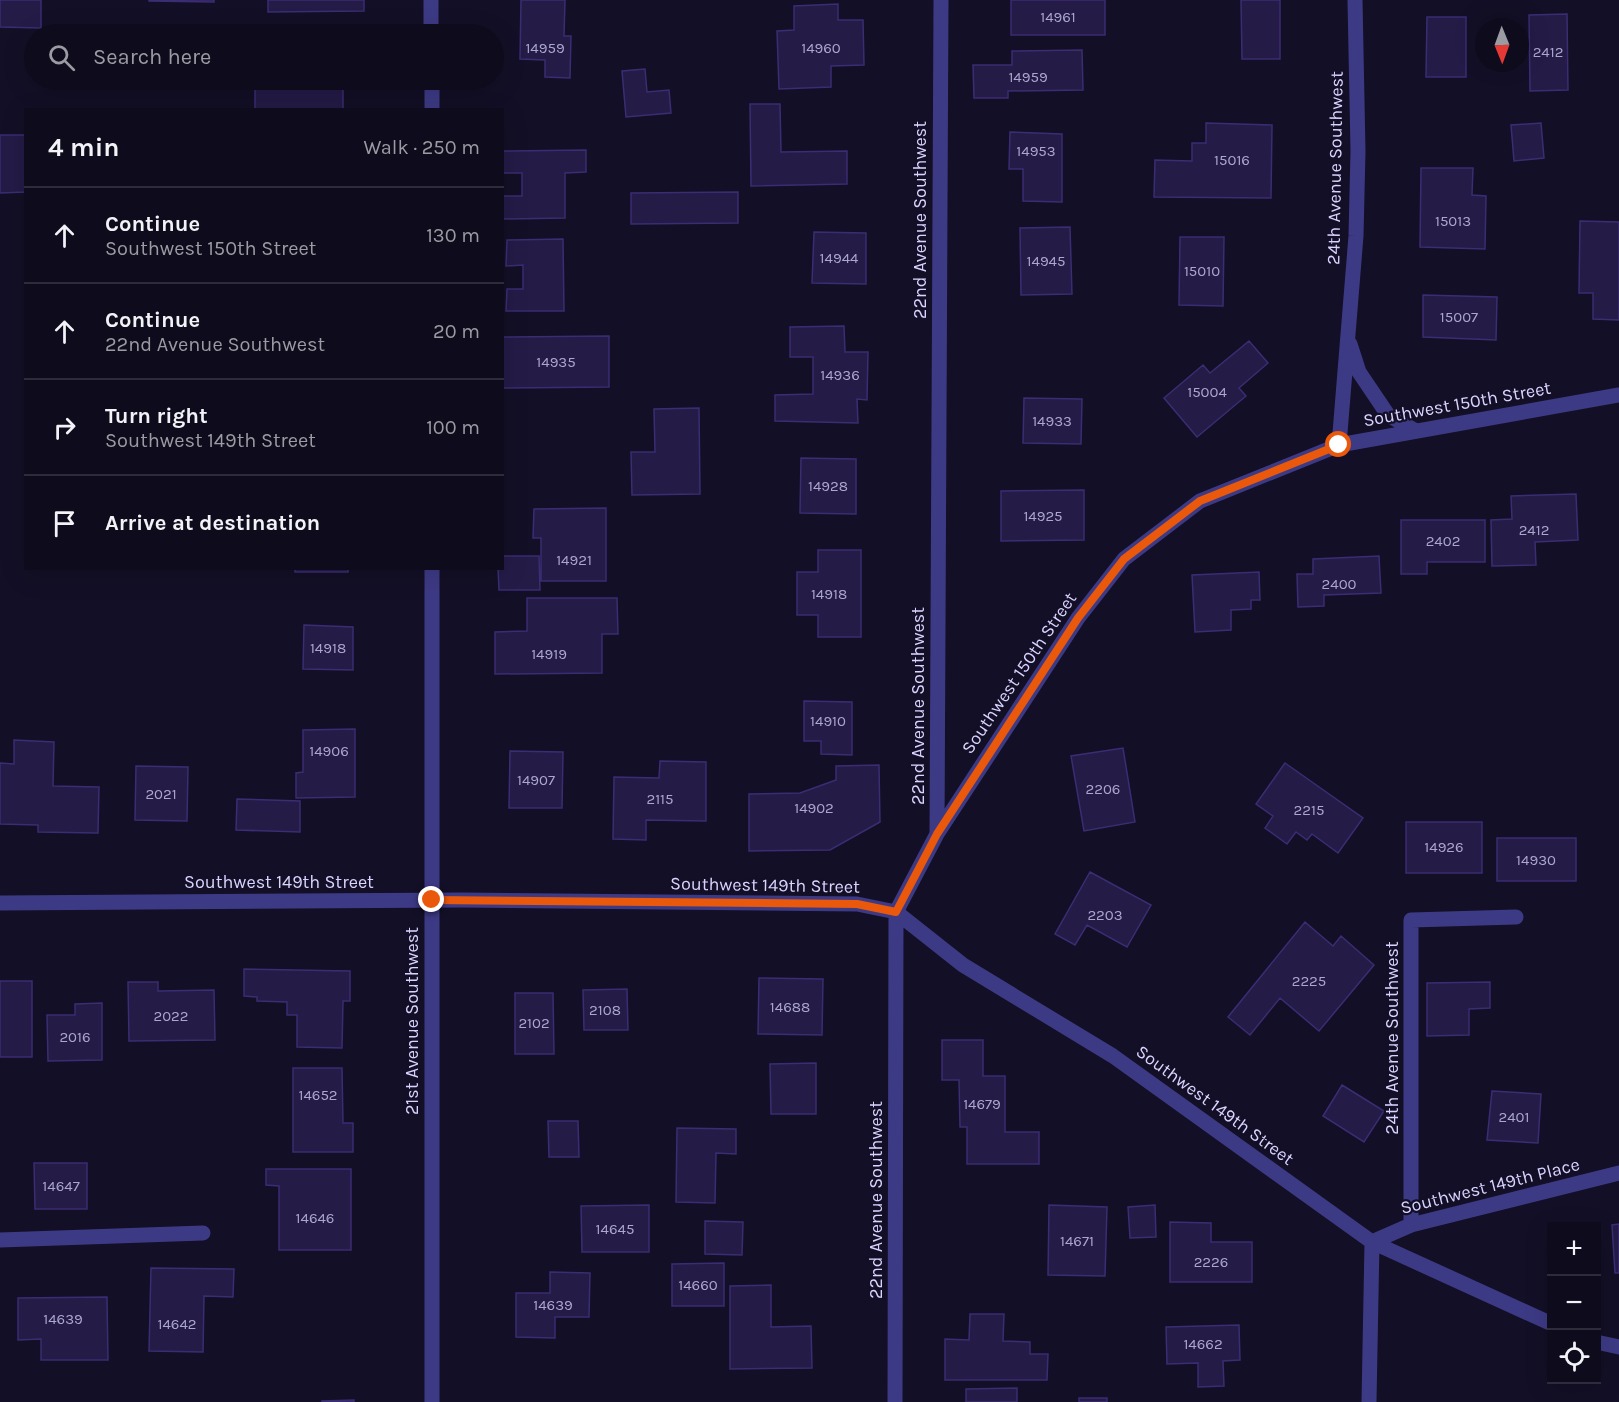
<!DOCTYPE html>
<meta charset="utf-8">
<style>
:root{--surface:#0e0b1c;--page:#171425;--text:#f1f3f6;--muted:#9b9ba3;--line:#2e2b3b}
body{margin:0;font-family:Karla,sans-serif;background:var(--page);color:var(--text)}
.controls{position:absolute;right:18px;bottom:18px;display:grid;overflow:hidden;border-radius:0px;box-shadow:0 6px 24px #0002}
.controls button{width:54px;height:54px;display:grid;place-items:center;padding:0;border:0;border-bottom:2px solid var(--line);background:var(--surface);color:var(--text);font:30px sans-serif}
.compass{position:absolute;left:1475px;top:18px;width:54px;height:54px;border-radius:50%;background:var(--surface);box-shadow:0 6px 24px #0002;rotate:179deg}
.stop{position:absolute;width:18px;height:18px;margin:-14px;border:4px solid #ea580c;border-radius:50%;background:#fff}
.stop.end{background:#ea580c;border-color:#fff;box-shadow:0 2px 6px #0008}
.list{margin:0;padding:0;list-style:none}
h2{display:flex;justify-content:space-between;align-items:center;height:78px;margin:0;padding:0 24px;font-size:26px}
h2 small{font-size:20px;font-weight:400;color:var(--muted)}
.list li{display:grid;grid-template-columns:39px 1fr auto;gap:18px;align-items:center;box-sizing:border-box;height:96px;padding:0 24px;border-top:2px solid var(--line)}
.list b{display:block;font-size:22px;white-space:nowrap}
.list p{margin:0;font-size:20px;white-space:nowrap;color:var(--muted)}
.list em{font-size:20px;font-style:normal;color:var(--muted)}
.icon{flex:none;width:33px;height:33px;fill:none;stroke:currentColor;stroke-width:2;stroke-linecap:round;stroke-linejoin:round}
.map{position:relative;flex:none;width:1619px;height:1402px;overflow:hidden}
.search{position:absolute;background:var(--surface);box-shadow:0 6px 24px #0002;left:24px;top:24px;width:480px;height:66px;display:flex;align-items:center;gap:15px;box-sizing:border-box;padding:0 21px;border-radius:33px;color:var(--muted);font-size:22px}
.panel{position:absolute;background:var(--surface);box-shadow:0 6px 24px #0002;left:24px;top:108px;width:480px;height:462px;border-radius:0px}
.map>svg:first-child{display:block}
.building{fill:#241b47;stroke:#3b2d73;stroke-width:1.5}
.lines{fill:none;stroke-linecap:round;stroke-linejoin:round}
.minor{stroke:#3d3a85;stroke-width:15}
.route{stroke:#ea580c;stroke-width:8}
.labels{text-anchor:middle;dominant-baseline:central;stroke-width:4.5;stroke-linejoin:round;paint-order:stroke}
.number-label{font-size:15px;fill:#aca6d1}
.street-label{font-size:18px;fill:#d9d4ff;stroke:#130f26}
</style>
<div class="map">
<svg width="1619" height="1402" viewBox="0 0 1619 1402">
<rect width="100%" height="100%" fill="#130f26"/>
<path class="building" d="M0,0h41v28l-41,-1z
M149,0h65v2l-65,-1z
M268,0h96v11l-96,1z
M521,0h44l-1,36h7l-1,42 -25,-1v-17l-25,-1z
M1011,0h94v35h-94z
M1241,0h39v59h-38z
M838,4v16h25l1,45 -33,1v21l-52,2 -2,-58 17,-1v-24z
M1567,14l1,76 -38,1 -1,-76z
M1427,17h39v60h-40z
M1082,50l1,40 -75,1v7h-34l-1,-33h39v-14z
M645,69l2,23 22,-2 2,23 -45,4 -4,-46z
M343,80v30h-88v-29z
M750,104h30l1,48 66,-1v33l-96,2z
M1206,123l66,2 -1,73 -117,-1 1,-37 37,1v-18h14z
M1541,123l3,35 -30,3 -3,-36z
M1010,132l52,2v68l-39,-1v-32h-14z
M0,135h26v57l-26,1z
M586,150v22l-21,1v45l-63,1v-23h20v-23h-20v-22z
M1421,168h52l-1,27 14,1 -1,53 -65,-2z
M738,192v31l-107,1v-31z
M1580,221l39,1v98l-26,-1v-26h-14z
M1070,227l2,67 -51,1 -1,-67z
M814,232l52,1v51l-54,-1z
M1180,237h44l-1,69 -44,-1z
M563,239l1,72h-58l1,-22h16v-24l-17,1 1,-26z
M1423,295l74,2 -1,43 -73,-3z
M844,326l1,26h23l-1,48 -10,-1 1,24 -83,-2v-26l38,-1v-37h-23v-30z
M609,336v51l-107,1v-51z
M1249,341l19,22 -29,25 7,8 -49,41 -33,-39 39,-33 7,8z
M1024,398l58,1 -1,45 -58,-1z
M699,408l1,86 -68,1 -1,-43h24l-1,-43z
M801,458l55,1v55l-56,-1z
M1084,490v50l-83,1v-50z
M1576,494l2,46 -43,2 1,23 -44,1 -1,-46 21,-1 -1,-23z
M606,508v73h-65v-43h-8l1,-29z
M1401,520h84v42h-58v12h-26z
M818,550h43v87h-43v-22h-21v-43h21z
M502,556h37l1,34h-41l-1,-22h4z
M1379,556l2,37 -57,2v11l-26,1 -1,-33h16v-15z
M295,568h53v4h-53z
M1259,572l1,28h-9v9l-20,1v20l-36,2 -3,-57z
M527,598h90l1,36h-16v39l-107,1v-42l32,-1z
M304,625l49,2v43l-50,-1z
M804,701l48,1v53l-31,-1v-13h-17z
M355,729v68l-59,1v-25l7,-1v-42z
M14,740l40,2 -1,44 46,1 -1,46 -60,-1v-7l-38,-1v-61l14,1z
M1123,748l12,74 -51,9 -13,-75z
M510,751l53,1 -1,56h-53z
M660,761l46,1v59l-60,-1v20l-33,-1 1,-62 45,1z
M1285,763l78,55 -25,35 -26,-19 -5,6 -11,-8 -9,12 -22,-16 8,-12 -17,-12z
M879,765l1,57 -50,28 -81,1v-57l51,-1 36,-13v-14z
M136,766l52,1 -1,54 -52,-1z
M237,799l63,2v31l-64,-2z
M1406,822h76v51h-76z
M1497,838h79v43h-79z
M1090,872l61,33 -24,42 -40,-22 -12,20 -20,-11z
M1305,922l28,24 8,-10 33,29 -55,66 -39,-33 -30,37 -22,-18z
M244,969l106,2v30h-7l-1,47 -45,-1v-32h-10v-13l-30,-1v-4l-13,-1z
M759,978l64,1 -1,56 -64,-1z
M0,981h32v76h-32z
M128,982h30v9l56,-1 1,50 -86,1z
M1490,982v26l-21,1v26l-42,1v-53z
M627,989l1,41h-44l-1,-40z
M515,993h38l1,61h-39z
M102,1003v57l-54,1 -1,-46h28v-11z
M942,1040h41v36h22v56h34v32h-72v-37h-7l-1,-47h-17z
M816,1063v51h-45l-1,-50z
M293,1068h49l1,55h10v29h-60z
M1342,1085l42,26 -20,31 -41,-26z
M1492,1091l49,3 -3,49 -51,-3z
M548,1121h30l1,36h-30z
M677,1128l59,1v25l-20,-1 -1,50 -39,-1z
M34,1163h53v46h-52z
M266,1169h85v81h-72v-64l-13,-1z
M649,1205v47h-67l-1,-46z
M1049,1205l58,2 -2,69 -57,-1z
M1155,1205l1,32 -26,1 -2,-31z
M705,1221l38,1 -1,33 -37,-1z
M1170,1222l41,1v19h41v40h-82z
M1619,1224v49h-4l-3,-48z
M724,1263v43h-52v-42z
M151,1268l83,1 -1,28 -29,-1 -1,56 -54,-1z
M550,1272l40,1 -1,44h-34v21l-39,-1v-44h34z
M771,1285v42l40,-1 1,42 -82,1v-83z
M107,1297l1,63h-67v-21l-23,1v-42z
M970,1314h34l-1,27 27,1v12h18l-1,26h-102v-41l24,1z
M1239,1325l1,35 -17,1 1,25 -26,1v-24l-31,1 -1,-37z
M1017,1388v14h-51v-13z
M1079,1398h28v4h-28z
M354,1400v2h-32v-1z"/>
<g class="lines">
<path class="minor" d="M431,0v34
M432,80v30
M1350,344l9,28 29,43 28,16
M1339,445l17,-209 2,-85 -3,-151
M937,834l141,-216 46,-59 76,-58 139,-56 280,-50
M0,903l461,-3 396,4 39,8 67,53 150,91 259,186 180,82
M1411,1225v-305l105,-3
M0,1240l203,-7
M1596,1342l23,5
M432,1402v-834
M895,1402l1,-490 41,-78 4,-834
M1369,1402l3,-160 39,-17 208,-52"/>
</g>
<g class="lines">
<path class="route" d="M432,900l425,4 39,8 41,-78 141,-216 46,-59 76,-58 139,-56"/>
</g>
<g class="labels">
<g class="number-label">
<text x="1058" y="17">14961</text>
<text x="545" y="48">14959</text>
<text x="821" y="48">14960</text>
<text x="1548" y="52">2412</text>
<text x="1028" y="77">14959</text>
<text x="1036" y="151">14953</text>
<text x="1232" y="160">15016</text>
<text x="1453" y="221">15013</text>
<text x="839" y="258">14944</text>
<text x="1046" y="261">14945</text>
<text x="1202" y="271">15010</text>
<text x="1459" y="317">15007</text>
<text x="556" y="362">14935</text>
<text x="840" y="375">14936</text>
<text x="1207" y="392">15004</text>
<text x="1052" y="421">14933</text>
<text x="828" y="486">14928</text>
<text x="1043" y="516">14925</text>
<text x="1534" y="530">2412</text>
<text x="1443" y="541">2402</text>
<text x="574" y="560">14921</text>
<text x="1339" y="584">2400</text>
<text x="829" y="594">14918</text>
<text x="328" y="648">14918</text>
<text x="549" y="654">14919</text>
<text x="828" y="721">14910</text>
<text x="329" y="751">14906</text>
<text x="536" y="780">14907</text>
<text x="1103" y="789">2206</text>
<text x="161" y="794">2021</text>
<text x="660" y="799">2115</text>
<text x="814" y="808">14902</text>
<text x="1309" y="810">2215</text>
<text x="1444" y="847">14926</text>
<text x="1536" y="860">14930</text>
<text x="1105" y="915">2203</text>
<text x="1309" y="981">2225</text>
<text x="790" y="1007">14688</text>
<text x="605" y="1010">2108</text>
<text x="171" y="1016">2022</text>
<text x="534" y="1023">2102</text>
<text x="75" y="1037">2016</text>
<text x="318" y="1095">14652</text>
<text x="982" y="1104">14679</text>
<text x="1514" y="1117">2401</text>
<text x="61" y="1186">14647</text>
<text x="315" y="1218">14646</text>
<text x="615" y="1229">14645</text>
<text x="1077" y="1241">14671</text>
<text x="1211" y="1262">2226</text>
<text x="698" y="1285">14660</text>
<text x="553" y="1305">14639</text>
<text x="63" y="1319">14639</text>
<text x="177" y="1324">14642</text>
<text x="1203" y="1344">14662</text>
</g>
<g class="street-label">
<text transform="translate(1335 168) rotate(-89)">24th Avenue Southwest</text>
<text transform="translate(920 220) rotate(-90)">22nd Avenue Southwest</text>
<text transform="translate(1457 404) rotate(-10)">Southwest 150th Street</text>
<text transform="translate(1019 673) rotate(-56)">Southwest 150th Street</text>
<text transform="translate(918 706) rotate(-90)">22nd Avenue Southwest</text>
<text x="279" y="882">Southwest 149th Street</text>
<text transform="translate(765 885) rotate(1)">Southwest 149th Street</text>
<text transform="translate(412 1021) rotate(-90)">21st Avenue Southwest</text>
<text transform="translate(1392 1038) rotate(-90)">24th Avenue Southwest</text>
<text transform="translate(1215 1105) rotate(36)">Southwest 149th Street</text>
<text transform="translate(1490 1186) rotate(-14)">Southwest 149th Place</text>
<text transform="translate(876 1200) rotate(-90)">22nd Avenue Southwest</text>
</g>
</g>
</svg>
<div class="controls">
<button>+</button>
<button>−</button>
<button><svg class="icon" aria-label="locate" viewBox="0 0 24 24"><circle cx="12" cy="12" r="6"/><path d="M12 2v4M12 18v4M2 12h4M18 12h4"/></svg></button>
</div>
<svg class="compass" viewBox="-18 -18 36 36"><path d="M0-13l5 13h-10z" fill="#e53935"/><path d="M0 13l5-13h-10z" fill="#9b9ba3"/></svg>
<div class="stop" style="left:1339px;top:445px"></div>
<div class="stop end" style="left:432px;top:900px"></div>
<div class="search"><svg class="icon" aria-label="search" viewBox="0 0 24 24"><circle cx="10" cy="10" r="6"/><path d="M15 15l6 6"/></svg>Search here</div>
<section class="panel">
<h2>4 min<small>Walk · 250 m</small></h2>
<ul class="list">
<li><svg class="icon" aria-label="ahead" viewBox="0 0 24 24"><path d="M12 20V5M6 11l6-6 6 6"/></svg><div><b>Continue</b><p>Southwest 150th Street</p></div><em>130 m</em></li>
<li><svg class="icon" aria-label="ahead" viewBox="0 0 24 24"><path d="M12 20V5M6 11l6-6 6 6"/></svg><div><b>Continue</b><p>22nd Avenue Southwest</p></div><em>20 m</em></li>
<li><svg class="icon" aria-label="right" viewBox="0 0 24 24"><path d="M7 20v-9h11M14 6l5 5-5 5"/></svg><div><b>Turn right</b><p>Southwest 149th Street</p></div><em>100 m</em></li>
<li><svg class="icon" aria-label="arrive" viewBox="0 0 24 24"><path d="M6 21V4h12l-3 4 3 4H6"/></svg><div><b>Arrive at destination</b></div></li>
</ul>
</section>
</div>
